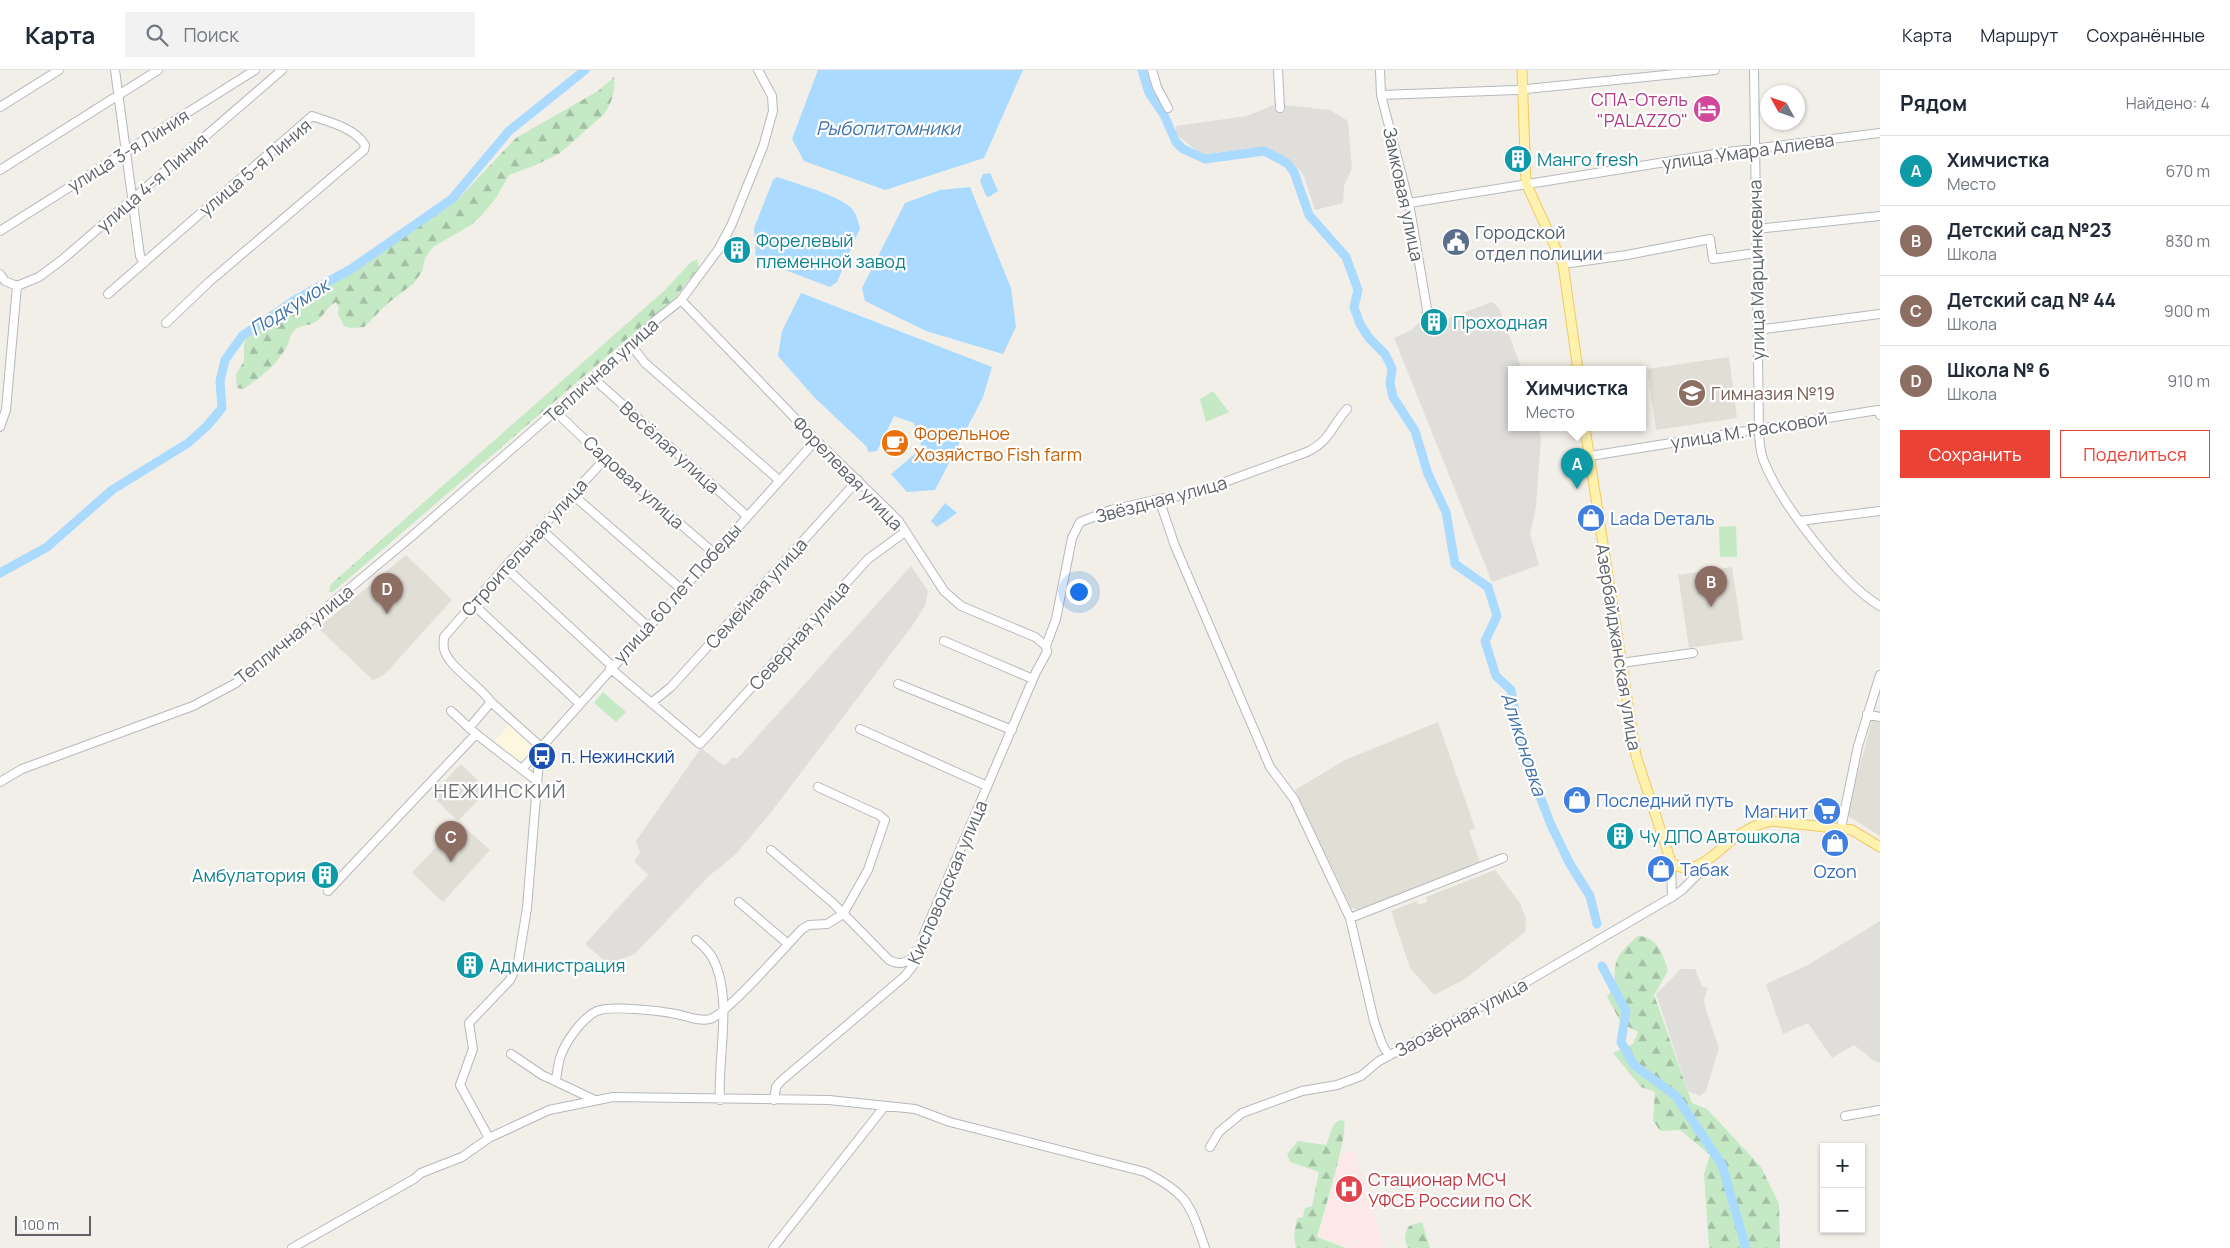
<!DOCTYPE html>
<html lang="ru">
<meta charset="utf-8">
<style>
:root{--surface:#fff;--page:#f2f2f3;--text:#1f2937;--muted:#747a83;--line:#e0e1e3;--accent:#ea4335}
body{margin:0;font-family:Manrope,sans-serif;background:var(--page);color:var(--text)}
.controls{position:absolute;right:15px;bottom:15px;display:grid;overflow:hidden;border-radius:0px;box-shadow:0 1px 4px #0004}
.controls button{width:45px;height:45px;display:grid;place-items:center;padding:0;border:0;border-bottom:1px solid var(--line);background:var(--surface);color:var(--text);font:25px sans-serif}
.compass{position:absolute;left:1760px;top:15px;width:45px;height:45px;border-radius:50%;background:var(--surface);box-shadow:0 1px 4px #0004;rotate:310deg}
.scale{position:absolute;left:15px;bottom:12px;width:76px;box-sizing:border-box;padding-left:5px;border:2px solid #5f6368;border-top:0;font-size:14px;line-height:18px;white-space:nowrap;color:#5f6368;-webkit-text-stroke:4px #fff;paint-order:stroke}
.you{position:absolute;left:1078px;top:521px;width:18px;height:18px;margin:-12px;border:4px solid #fff;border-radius:50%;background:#1a73e8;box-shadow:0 0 0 8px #1a73e833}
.badge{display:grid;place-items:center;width:32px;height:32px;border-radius:50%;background:var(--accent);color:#fff;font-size:16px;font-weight:700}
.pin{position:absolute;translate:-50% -41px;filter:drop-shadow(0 1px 2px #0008)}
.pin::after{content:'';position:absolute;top:26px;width:18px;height:15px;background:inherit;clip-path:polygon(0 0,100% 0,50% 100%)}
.popup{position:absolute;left:1508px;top:296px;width:138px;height:65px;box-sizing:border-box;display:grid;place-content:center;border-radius:0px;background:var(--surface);filter:drop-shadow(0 1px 4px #0005);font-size:16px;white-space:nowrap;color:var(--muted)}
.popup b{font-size:19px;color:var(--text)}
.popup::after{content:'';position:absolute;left:50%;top:100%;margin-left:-10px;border:10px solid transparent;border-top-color:var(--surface)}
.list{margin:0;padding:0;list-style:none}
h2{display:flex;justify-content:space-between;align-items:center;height:65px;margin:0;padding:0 20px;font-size:21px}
h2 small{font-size:16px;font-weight:400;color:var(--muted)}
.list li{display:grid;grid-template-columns:32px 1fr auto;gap:15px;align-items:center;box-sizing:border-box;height:70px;padding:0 20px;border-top:1px solid var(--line)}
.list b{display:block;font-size:19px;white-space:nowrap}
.list p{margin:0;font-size:16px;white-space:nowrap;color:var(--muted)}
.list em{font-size:16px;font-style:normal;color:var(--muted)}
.actions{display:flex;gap:10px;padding:15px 20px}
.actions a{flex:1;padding:11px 0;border:1px solid var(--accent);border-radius:0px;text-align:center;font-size:18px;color:var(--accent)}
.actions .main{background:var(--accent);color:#fff}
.icon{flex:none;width:28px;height:28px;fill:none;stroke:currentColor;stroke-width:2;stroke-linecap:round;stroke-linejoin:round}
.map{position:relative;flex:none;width:1880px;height:1178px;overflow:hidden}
header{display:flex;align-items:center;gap:30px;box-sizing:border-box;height:70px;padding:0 25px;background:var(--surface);border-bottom:1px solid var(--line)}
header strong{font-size:24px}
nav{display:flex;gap:28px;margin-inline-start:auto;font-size:18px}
.search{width:350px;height:45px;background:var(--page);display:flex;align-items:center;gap:12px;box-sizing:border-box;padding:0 18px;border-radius:0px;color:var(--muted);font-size:19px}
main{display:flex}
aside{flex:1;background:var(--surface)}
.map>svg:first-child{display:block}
.commercial{fill:#fef7e0}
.industrial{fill:#e0deda}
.education{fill:#e1ded6}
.medical{fill:#fce8e6}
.forest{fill:url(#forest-firs)}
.park{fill:#c5e8c5}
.water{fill:#aadaff}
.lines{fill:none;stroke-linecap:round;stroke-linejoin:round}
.river{stroke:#aadaff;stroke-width:9}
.minor-casing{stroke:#b5b8bc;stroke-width:10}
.major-casing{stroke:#f2c960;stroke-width:11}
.minor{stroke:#fff;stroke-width:8}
.major{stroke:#fff2af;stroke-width:9}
.labels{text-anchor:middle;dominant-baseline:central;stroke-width:4.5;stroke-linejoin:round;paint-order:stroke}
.hotel-label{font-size:18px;fill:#b23c85;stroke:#fff;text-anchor:end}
.street-label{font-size:18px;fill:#5f6368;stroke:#fff}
.culture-label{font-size:18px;fill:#0d838f;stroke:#fff;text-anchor:start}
.service-label{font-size:18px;fill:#4e5e75;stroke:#fff;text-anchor:start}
.education-label{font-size:18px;fill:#785e54;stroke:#fff;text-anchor:start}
.food-label{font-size:18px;fill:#c56008;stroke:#fff;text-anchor:start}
.shop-label{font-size:18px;fill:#366cbe;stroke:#fff;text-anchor:start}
.transit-label{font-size:18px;fill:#164399;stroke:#fff;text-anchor:start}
.health-label{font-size:18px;fill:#be3a42;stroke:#fff;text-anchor:start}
.water-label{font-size:19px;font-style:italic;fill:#4174aa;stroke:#fff}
.quarter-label{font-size:20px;letter-spacing:1px;fill:#70757a;stroke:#fff}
</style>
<header>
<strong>Карта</strong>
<div class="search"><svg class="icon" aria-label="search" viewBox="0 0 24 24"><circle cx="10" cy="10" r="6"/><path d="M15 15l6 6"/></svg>Поиск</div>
<nav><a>Карта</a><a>Маршрут</a><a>Сохранённые</a></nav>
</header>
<main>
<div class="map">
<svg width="1880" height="1178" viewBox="0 0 1880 1178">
<defs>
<pattern id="forest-firs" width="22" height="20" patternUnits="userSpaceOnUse" patternTransform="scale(1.25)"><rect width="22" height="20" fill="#c5e8c5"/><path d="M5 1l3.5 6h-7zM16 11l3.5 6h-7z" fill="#a3c0a4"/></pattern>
</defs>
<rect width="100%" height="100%" fill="#f1efe8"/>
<path class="commercial" d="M510,653l30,25 -18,21 -31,-23z"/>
<path class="industrial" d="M1276,34l54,6 18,11 4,47 -8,18 -1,17 -28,7 -11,-34 -6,-8 -35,-21 -58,7 -8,-3 -21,-17v-8l71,-10z
M1492,232l7,6 23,62h-10v58h27l2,10 -5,69 -6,27 9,31 -47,17 -98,-244 18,-8 11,-13 7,2 7,-2 2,5z
M911,496l17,25 -3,15 -13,20 -140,185 -36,43 -27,22 -74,78 -27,10 -23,-20 63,-69 -14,-14 6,-8 -4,-12 65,-93 23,18 9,-9 4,2z
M1880,851v142l-7,-3 -19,-15 -22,13 -24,-35 -25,11 -17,-50 40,-18z
M1681,899h14l7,17 6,2 -4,12 1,7 14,41 -13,43 -6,5 -12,-5 -32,-97z"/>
<path class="education" d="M1729,287l8,61 -81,12 -9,-61z
M406,485l46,45 -67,74 -12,6 -55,-52z
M1732,497l11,73 -54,8 -11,-73z
M1872,650l8,2v114l-33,-21z
M1438,652l37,106 -6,3 11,31 -121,48 -5,-1 -3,-2 -56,-117 50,-30z
M461,694l27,26 -30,31 -27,-26z
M459,752l31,28 -47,52 -31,-29z
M1495,800l25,33 6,16 -1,13 -60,47 -31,16 -24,-27 -19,-57 26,-10 1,4 9,-3 -1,-5z"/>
<path class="medical" d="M1354,1081l23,74 7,23h-34l-31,-12 22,-83z"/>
<path class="forest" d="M614,7c2,13 -3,29 -11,38l-43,38 -24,12 -27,10 -13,23 -15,18 -10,9 -38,22 -8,11 -3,14 -9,12 -26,20 -23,23 -13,1 -7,-2 -6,-12 1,-6 -3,-6c-9,5 -12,13 -19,19 -8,6 -18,3 -24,11 -4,5 -3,10 -6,14 -9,17 -27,33 -44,43l-6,-1 -1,-14 8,-13v-17l2,-5 12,-12 110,-65 17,-18 45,-26 30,-21 56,-59 82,-47z
M697,190l2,7 -23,30 -343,295h-4l1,-7 334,-294 28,-30z
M1638,866c20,1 25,18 30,35l-14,24 38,108 15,6 54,58 18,37 1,44h-71l-5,-74 6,-19 -30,-25 -20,1 -7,-11 2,-28 -14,-5 -28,-34 20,-9 5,-12 -17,-9 -14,-27 8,-8c-2,-28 2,-34 23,-52z
M1340,1050l4,1c5,11 -22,98 -27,116l29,11h-50l-2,-13 3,-17 6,-1 2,-9 7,-2 7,-34 -29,-10 -3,-8 11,-13 28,4 8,-21z
M1422,1152l8,26h-22c-4,-9 -4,-13 1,-22z"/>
<path class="park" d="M1213,321l16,21 -23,10 -6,-23z
M1736,456l1,31h-17l-1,-30z
M603,622l23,20 -10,10 -22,-19z"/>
<path class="water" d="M818,0h205l-39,88 -99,32 -81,-29 -12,-22z
M990,103l8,18 -9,6 -3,-1 -6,-15 3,-7z
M777,107c20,7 58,17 73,30 6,5 8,14 10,21l-23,54 -7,5 -74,-28 -2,-31 19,-48z
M970,117l41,101 5,39 -13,27 -77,-23 -61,-30 -3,-13 43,-85 35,-13z
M801,223l191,74 -9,30 -48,93 -28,2 -16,-18 31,-26 -8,-25 -20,-7 -17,35 -9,1 -1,-5 -53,-50 -36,-41 4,-25z
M945,433l12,10 -20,14 -6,-6z"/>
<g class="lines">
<path class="river" d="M1142,0l7,23 15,22 12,27 7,7 22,10 59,-8 23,12 7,9 15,43 37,42 12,33 -4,17 6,17 9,14 16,16 5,10 2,5 -2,14 3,14 22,34 13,43 18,38 9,52 33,23 9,29 -12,25 11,35 15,14 11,59 29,76 19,39 20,32 7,28
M0,503l47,-26 65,-57 76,-47 19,-17 15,-18 -2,-27 5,-21 17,-24 53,-36 56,-31 101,-70 57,-68 76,-61
M1602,896l24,45 -5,31 13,23 42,31 46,69 24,83"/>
<defs>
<path id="minor" d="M115,0l25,186 4,7
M1152,0l5,17 11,21
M1278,0l2,38
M1380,0l1,25 28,108 18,106 -1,10
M1754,0l5,359c0,10 1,21 4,30 16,42 79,125 117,147
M1381,25l135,-5 199,-20
M0,37l59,-37
M0,100l158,-100
M1409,133l319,-51 152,-19
M1756,159l124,-13
M0,161l255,-161
M1563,194l64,-9 83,-16 3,20 43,-6
M0,204l5,7 12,5 22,-9 24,-18 219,-189
M108,224l204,-178c17,6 43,12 53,29l-1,5 -155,132 -43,41
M681,230l135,140 82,80 46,71 17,15 74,31 11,9
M1757,260l123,-16
M631,275l14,18 134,117
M593,308l154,138
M555,341l50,48 109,94
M0,357l6,-17 11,-124
M1590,386l288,-46 2,5
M573,425l108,94
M1159,429l16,47 95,221 24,32 56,119 24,103 8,23 7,12
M1799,451l81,-10
M541,459l106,97
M505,497l107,99
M473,534l106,99
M944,571l89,38
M1621,593l72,-10
M610,598l90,76 168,-185 37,-27
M898,614l114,46
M651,633l20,-16 187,-207
M451,641l25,23 61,47
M1867,644l13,3
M469,658l22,-26
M860,659l127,57
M541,677l-50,-45c-11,-17 -43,-35 -47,-53 -1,-4 0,-9 0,-12l61,-70 100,-108
M540,678l-13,160 -9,55 -8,17 -41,43 4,26 -13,36 29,53 60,-28 64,-13 216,3 86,9 35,13 195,50c43,22 45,32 60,76
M522,699l294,-329
M0,712l22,-13 171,-63 43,-23 175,-146 220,-192 25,-25 25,-20 37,-50 13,-24 32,-79 10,-36 -1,-15 -14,-26
M1841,758l17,-82 22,-71
M771,780l62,53 56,57c10,6 17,2 27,-3
M1671,792l1,35
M328,821l148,-157
M739,832l49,42
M1350,848l153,-60
M696,870c6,5 12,10 16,17 22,39 5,100 8,143
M511,984l31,21 53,25
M556,1010c1,-7 2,-15 4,-22 5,-16 22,-40 37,-47 13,-6 64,0 79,3 11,2 23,8 34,5 16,-4 77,-74 92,-90l7,-4 18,-1 16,-10 25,-44 17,-50 -6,-5 -61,-28
M774,1030l2,-13 5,-6 124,-105 10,-13 9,-29 112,-262 11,-20 -1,-6 10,-27 16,-81 8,-16 31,-12 48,-11 33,-5 115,-42c23,-11 24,-25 40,-43
M1845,1046l35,-6
M1210,1077l9,-15 23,-19 60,-22 35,-6 24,-9 18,-15 142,-76 151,-88 10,-7 21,-21 -3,-4
M292,1178l122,-69 7,-6 41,-16 27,-19
M773,1178l111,-141"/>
<path id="major" d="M1522,0l4,113 37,81 15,106
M1585,358l51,328 35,106c23,19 48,-13 66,-26 11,-7 22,-13 35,-15l80,9 28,17"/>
</defs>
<use href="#minor" class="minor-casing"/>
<use href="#major" class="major-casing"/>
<use href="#minor" class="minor"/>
<use href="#major" class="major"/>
</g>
<defs>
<symbol id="hotel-disc" viewBox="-11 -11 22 22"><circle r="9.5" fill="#d1479c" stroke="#fff"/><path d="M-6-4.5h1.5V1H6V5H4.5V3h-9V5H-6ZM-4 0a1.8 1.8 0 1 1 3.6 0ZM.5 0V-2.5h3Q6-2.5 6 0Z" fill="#fff"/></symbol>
<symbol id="building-disc" viewBox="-11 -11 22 22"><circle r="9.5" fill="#0f9aa8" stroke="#fff"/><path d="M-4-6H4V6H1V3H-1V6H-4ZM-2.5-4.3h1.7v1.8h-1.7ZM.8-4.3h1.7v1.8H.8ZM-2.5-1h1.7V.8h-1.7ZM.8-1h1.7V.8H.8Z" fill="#fff"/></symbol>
<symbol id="civic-disc" viewBox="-11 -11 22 22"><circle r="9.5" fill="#5c6f8a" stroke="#fff"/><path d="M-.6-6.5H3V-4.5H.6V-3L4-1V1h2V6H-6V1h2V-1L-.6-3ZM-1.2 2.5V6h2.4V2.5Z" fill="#fff"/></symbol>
<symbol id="school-disc" viewBox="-11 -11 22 22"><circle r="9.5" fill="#8d6e63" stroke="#fff"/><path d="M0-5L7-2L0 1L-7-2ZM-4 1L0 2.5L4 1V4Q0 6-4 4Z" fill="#fff"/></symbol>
<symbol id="cafe-disc" viewBox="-11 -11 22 22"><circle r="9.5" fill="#e8710a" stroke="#fff"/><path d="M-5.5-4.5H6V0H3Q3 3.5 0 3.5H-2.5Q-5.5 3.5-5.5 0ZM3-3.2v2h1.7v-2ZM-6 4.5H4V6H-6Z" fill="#fff"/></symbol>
<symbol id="shop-disc" viewBox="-11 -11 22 22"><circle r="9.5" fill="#3f7fe0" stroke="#fff"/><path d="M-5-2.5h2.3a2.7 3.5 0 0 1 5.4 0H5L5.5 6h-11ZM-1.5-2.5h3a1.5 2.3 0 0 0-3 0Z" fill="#fff"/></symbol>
<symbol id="bus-disc" viewBox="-11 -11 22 22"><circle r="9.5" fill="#1a4fb4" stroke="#fff"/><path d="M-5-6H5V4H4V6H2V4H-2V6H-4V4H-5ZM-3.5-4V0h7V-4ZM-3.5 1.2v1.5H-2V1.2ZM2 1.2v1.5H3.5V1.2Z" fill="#fff"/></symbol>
<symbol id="supermarket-disc" viewBox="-11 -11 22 22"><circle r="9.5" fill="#3f7fe0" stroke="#fff"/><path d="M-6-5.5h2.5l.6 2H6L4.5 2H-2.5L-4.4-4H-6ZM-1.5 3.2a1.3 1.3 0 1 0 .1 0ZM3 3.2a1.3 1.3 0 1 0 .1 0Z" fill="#fff"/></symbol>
<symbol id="hospital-disc" viewBox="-11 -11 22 22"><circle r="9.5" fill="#e0444e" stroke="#fff"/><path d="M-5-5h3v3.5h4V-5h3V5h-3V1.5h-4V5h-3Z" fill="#fff"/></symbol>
</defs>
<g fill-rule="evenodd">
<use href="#hotel-disc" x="1691" y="23" width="32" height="32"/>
<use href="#building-disc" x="1502" y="73" width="32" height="32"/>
<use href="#civic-disc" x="1440" y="156" width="32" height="32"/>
<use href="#building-disc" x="721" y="164" width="32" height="32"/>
<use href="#building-disc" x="1418" y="236" width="32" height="32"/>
<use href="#school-disc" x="1676" y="307" width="32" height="32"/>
<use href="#cafe-disc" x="879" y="357" width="32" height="32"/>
<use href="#shop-disc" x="1575" y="432" width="32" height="32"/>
<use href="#bus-disc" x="526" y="670" width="32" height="32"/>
<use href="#shop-disc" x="1561" y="714" width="32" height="32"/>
<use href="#supermarket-disc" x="1811" y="725" width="32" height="32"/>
<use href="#building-disc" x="1604" y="750" width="32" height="32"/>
<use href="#shop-disc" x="1819" y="757" width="32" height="32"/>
<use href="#shop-disc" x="1645" y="783" width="32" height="32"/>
<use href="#building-disc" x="309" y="789" width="32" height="32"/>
<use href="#building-disc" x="454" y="879" width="32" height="32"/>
<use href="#hospital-disc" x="1333" y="1103" width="32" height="32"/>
</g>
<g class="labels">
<g class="hotel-label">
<text x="1688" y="29">СПА-Отель<tspan x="1688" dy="21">"PALAZZO"</tspan></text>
</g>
<g class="street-label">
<text transform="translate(128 80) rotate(-32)">улица 3-я Линия</text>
<text transform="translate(1748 81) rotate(-8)">улица Умара Алиева</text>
<text transform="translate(255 97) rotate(-40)">улица 5-я Линия</text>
<text transform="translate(152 112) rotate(-41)">улица 4-я Линия</text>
<text transform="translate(1404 124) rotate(78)">Замковая улица</text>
<text transform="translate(1756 200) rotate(-91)">улица Марцинкевича</text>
<text transform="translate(601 300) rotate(-42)">Тепличная улица</text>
<text transform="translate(1749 360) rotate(-9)">улица М. Расковой</text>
<text transform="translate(670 377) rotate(42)">Весёлая улица</text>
<text transform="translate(848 403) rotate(46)">Форелевая улица</text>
<text transform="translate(634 412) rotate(42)">Садовая улица</text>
<text transform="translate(1161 429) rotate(-15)">Звёздная улица</text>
<text transform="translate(524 477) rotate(-48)">Строительная улица</text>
<text transform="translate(677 523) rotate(-48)">улица 60 лет Победы</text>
<text transform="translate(756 523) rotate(-48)">Семейная улица</text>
<text transform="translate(294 564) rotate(-39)">Тепличная улица</text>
<text transform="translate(799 565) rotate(-48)">Северная улица</text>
<text transform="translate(1619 577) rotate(81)">Азербайджанская улица</text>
<text transform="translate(947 812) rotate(-67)">Кисловодская улица</text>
<text transform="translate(1461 947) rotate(-28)">Заозёрная улица</text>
</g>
<g class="culture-label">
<text x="1537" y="89">Манго fresh</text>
<text x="756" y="170">Форелевый<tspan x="756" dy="21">племенной завод</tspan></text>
<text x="1453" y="252">Проходная</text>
<text x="1639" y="766">Чу ДПО Автошкола</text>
<text x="306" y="805" text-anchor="end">Амбулатория</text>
<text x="489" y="895">Администрация</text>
</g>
<g class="service-label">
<text x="1475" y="162">Городской<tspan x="1475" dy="21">отдел полиции</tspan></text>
</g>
<g class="education-label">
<text x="1711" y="323">Гимназия №19</text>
</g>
<g class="food-label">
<text x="914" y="363">Форельное<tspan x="914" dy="21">Хозяйство Fish farm</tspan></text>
</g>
<g class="shop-label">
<text x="1610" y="448">Lada Dеталь</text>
<text x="1596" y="730">Последний путь</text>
<text x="1808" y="741" text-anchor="end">Магнит</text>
<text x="1680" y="799">Табак</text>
<text x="1835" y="801" text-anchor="middle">Ozon</text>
</g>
<g class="transit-label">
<text x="561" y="686">п. Нежинский</text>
</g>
<g class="health-label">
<text x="1368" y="1109">Стационар МСЧ<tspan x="1368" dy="21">УФСБ России по СК</tspan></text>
</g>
<g class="water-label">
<text x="888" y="58">Рыбопитомники</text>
<text transform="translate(289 237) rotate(-32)">Подкумок</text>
<text transform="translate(1524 674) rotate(72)">Аликоновка</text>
</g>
<g class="quarter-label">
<text x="500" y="720">НЕЖИНСКИЙ</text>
</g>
</g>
</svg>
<div class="controls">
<button>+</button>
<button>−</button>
</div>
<svg class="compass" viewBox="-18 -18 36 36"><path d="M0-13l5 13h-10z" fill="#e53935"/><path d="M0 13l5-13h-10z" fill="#747a83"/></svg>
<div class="scale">100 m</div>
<div class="you"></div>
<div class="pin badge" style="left:1577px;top:419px;background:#0f9aa8">A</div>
<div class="popup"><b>Химчистка</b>Место</div>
<div class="pin badge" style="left:1711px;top:537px;background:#8d6e63">B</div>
<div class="pin badge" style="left:451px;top:792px;background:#8d6e63">C</div>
<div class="pin badge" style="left:387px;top:544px;background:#8d6e63">D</div>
</div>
<aside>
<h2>Рядом<small>Найдено: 4</small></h2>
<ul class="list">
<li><span class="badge" style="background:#0f9aa8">A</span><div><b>Химчистка</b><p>Место</p></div><em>670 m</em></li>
<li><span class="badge" style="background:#8d6e63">B</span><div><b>Детский сад №23</b><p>Школа</p></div><em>830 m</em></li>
<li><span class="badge" style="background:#8d6e63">C</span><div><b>Детский сад № 44</b><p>Школа</p></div><em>900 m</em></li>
<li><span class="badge" style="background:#8d6e63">D</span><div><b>Школа № 6</b><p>Школа</p></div><em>910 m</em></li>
</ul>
<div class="actions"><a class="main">Сохранить</a><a>Поделиться</a></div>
</aside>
</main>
